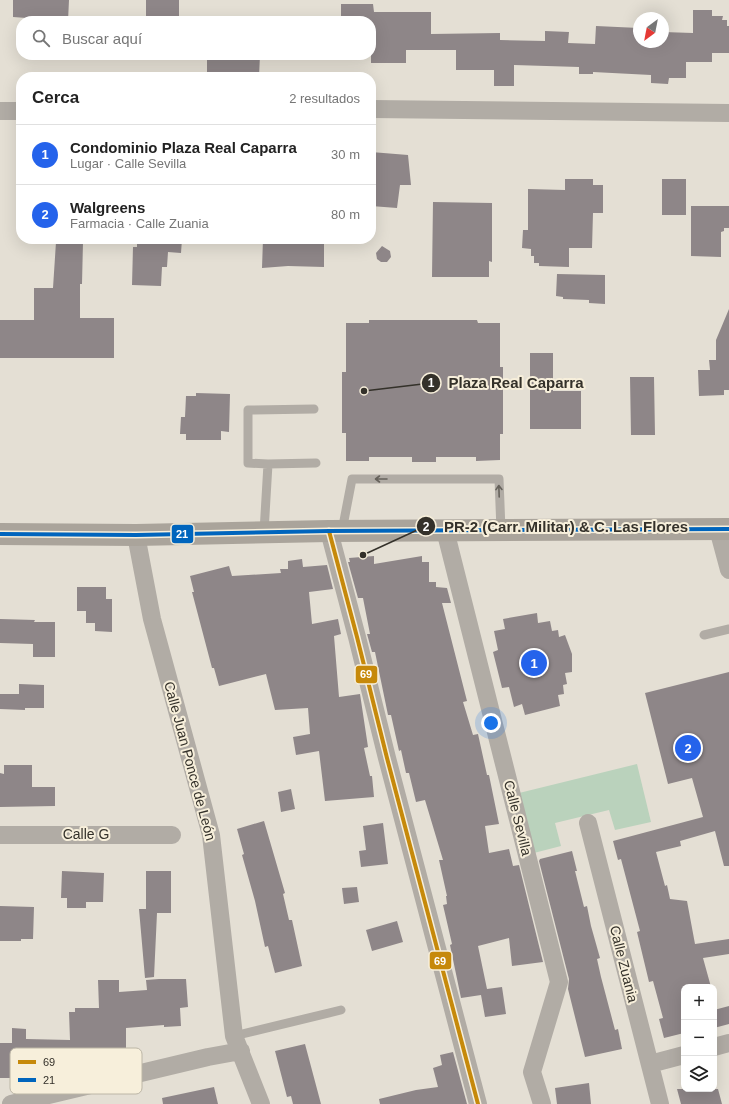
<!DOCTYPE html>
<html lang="es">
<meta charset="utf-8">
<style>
:root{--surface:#fff;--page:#f2f2f2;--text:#222;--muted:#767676;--line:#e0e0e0;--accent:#2563eb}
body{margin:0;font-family:Helvetica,sans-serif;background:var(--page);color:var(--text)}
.controls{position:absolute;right:12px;bottom:12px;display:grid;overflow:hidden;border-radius:8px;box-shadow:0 4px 16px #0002}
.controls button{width:36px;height:36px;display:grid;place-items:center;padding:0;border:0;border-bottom:1px solid var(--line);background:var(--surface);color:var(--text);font:20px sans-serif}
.compass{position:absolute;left:633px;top:12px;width:36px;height:36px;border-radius:50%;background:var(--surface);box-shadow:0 4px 16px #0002;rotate:212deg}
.you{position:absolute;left:491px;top:723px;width:14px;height:14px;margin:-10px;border:3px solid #fff;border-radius:50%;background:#1a73e8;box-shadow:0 0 0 6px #1a73e833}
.badge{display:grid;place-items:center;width:26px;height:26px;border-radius:50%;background:var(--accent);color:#fff;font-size:13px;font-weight:700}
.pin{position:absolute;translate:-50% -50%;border:2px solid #fff;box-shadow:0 1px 4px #0006}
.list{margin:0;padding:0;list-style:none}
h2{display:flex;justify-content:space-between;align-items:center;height:52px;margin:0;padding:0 16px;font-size:17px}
h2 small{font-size:13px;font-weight:400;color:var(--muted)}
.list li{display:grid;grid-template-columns:26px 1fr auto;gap:12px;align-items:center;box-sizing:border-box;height:60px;padding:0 16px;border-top:1px solid var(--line)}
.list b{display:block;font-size:15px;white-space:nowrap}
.list p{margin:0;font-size:13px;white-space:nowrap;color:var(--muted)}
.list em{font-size:13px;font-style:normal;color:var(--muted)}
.icon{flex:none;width:22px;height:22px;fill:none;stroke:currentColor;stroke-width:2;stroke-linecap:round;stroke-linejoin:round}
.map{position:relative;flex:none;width:729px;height:1104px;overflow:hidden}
.search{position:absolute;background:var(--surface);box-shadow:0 4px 16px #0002;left:16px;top:16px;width:360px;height:44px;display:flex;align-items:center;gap:10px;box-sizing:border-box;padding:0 14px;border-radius:16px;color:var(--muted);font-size:15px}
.panel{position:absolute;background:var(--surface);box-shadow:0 4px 16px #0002;left:16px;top:72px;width:360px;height:172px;border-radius:16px}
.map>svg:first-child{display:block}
.green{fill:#bad2bc}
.building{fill:#8e8688}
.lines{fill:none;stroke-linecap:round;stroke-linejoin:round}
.service{stroke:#b1aca5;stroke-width:9}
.minor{stroke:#b1aca5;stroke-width:18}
.primary{stroke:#aaa49b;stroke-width:22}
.bus-1-casing{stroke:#f7efdb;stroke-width:7}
.bus-2-casing{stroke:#f7efdb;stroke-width:7}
.bus-1{stroke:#c6890a;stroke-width:4}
.bus-2{stroke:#0065bd;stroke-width:4}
.oneway{stroke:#66625b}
.labels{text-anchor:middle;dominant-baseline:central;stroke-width:4;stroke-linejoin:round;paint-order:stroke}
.street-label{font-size:14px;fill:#34312a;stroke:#f7efdb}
.key{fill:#f7efdb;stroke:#bcb6a6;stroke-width:1}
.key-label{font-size:11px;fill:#34312a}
.leader{fill:none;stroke:#34312a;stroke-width:1.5}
.callout-dot{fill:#34312a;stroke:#f7efdb;stroke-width:1.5}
.mark-label{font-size:12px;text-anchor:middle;font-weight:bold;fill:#fff}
.callout-label{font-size:15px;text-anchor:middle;font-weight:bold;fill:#34312a;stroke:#f7efdb;stroke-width:4;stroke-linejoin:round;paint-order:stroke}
.line-badge{stroke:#f7efdb;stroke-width:1.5}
.badge-label{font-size:11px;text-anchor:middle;font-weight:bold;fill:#fff}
</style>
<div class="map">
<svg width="729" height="1104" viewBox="0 0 729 1104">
<rect width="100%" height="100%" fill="#e4dfd4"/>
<path class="green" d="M637,764l14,58 -36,8 -6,-20 -54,13 6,23 -31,8 -15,-60z"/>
<path class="building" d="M13,0h56l-1,21h-41v-3l-14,-1z
M146,0h33v21h-33z
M341,4h32l1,8h57v22l69,-1v7l45,1v-10l24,1 -1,11 27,1 1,-18 43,2v14h24v-10l30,1v-23h19v6h11l-1,4h5v6h2v27h-17v9h-26v16h-17l-1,6 -17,-1v-8l-58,-3v2h-14v-7l-65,-2v21h-20v-16h-38v-20h-50v13h-35v-42h-30z
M207,55h53l-1,22h-52z
M371,152l37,3 3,30h-11l-3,23 -26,-2z
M565,179h28v6h10v28h-10l-1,35h-23v19l-30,-1v-3h-5v-7h-3v-7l-9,-1 1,-18h5v-41l37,1z
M662,179h24v36h-24z
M433,202l59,1v59l-3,-1v16h-57z
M691,206h38v22h-5v3l-3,1v25l-30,-1z
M137,239h45l-1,14 -13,-1 -1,15h-5l-1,19 -29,-1 1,-38h4z
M263,239h61v28l-36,-1 -26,2z
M56,242h27l-1,42h-2v34h34v40h-114v-38h34v-32h19z
M382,246l8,5 1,6 -4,5h-6l-4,-3 -1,-6z
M557,274l48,1v29l-16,-1v-3l-26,-1v-2l-7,-1z
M729,309v81h-5v5l-25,1 -1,-26h12l-1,-10h7v-20z
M369,320h108l1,3h22v44h3v67h-3v26l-24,1v-4h-40v5h-24v-5h-43v4h-23v-28h-4v-61h4v-49h23z
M530,353h23v38h28v38h-51z
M630,377h24l1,58h-24z
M196,393l34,1 -1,38 -8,-1v9h-35v-6h-6l1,-17h4l1,-21h10z
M374,556v8l48,-8v6h7v20h7v5l11,1 4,15h-9l25,98 -4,1 10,33 5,-1 9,41h2l10,49 -14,2 4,27 20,-4 4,17 6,-1 24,97 -31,4 -3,-28 -31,8 9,43 15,-2 4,27 -21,3 -4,-22 -20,3 -11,-53 2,-1 -9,-39 4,-1 -1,-8h1l-8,-36h4l-18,-60 -9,2 -7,-29h-3l-5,-23 -2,1 -8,-36h-3l-13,-63h-3l-5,-18h3l-7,-36h-5l-10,-36h2l-1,-4z
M302,559l1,8 24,-2 6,24 -24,3 3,32 26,-5 3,15 -7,2 5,61 21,-3 8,53 -4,1 6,28h2l2,21 -49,4 -6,-50 -23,4 -3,-18 17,-3 -2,-26 -33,2 -9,-36 -47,12 -5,-18h-2l-20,-76h2l-4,-16 39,-10 3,10 49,-3 -1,-4h8v-8z
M77,587h29v12h6v33l-17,-1v-8h-9v-12h-9z
M537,613l1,10 12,-2 2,10 6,-1 1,7 6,-2 7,19v18l-7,1 2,11 -4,1 1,9 -6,1 2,11 -35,9 -3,-11 -8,3 -5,-20 -7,1 -9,-36 5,-2 -4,-19 11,-2 -2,-10z
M0,619l35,1 -1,2h21v35h-22v-13l-33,-1z
M729,672v194h-5l-9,-35 -35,10 1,5 -25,6 9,34 2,-1 3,14 17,2 8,43 34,-5v15l-26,4 8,29h-27v46l-20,5 -5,-19 4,-1 -10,-37 -4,1 -12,-50 3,-1 -19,-72 -3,1 -5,-19 90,-24 -11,-39 -24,6 -23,-91z
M19,684l25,1v23h-19v2l-25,-1v-15h19z
M4,765h28v22h23v19l-55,1v-34l4,1z
M291,789l4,20 -14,3 -3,-20z
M264,821l21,72 -2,1 6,26h3l10,46 -27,7 -7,-27 -3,1 -10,-46 -13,-46 2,-1 -7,-25z
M383,823l5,41 -27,3 -2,-16 7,-1 -3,-24z
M572,851l5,20h-2l9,36 3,-1 4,20 9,32 -3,1 4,18 14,53 3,-1 4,20 -37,8 -17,-68 1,-10 -30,-118 1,-2z
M62,871l42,2 -1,29h-17v6h-19v-10h-6z
M146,871h25v42h-14l-3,64 -9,1 -6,-69h7z
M357,887l2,15 -15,2 -2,-16z
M0,906l34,1 -1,32h-12v2h-21z
M397,921l6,21 -31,9 -6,-21z
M159,979h27l2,28 -8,1 1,18 -17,1v-2l-38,3v27l-32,1v8l-48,1v3h-22v5l-8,-1v6h-16v-35h12v-15l14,1v10l44,1 -1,-28h6v-4h24l-1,-28h21v12l28,-2 -1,-10z
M729,1006v18l-15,4v-18z
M305,1044l16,60h-28l-2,-8 -4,1 -12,-46z
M453,1052l14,52h-87l-1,-5 37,-9 22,-3 -5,-19 9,-3 -2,-10z
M589,1083l2,21h-34l-2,-16z
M214,1087l4,17h-55l-1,-6z
M677,1089h41l4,15h-41z"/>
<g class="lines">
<path class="service" d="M268,464l48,-1
M342,531l10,-52h147l2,51
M264,532l4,-68 -20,-1v-53l66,-1
M704,635l25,-6
M234,1036l107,-26"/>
<path class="minor" d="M371,109l358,4
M0,111h21
M718,529l11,41
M445,530l114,452 -27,90 10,32
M329,531l28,106 30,121 91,346
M136,535l16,84 59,216 23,201 27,68
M588,823l72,281
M0,835h172
M714,1047l15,-4
M650,1064l34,-9
M11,1104l197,-47 33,-6"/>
<path class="primary" d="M0,534l136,1 193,-4 400,-2"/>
<defs>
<path id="bus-1" d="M329,531l28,106 30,121 91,346"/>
<path id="bus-2" d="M0,534l136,1 193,-4 400,-2"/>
</defs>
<use href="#bus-1" class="bus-1-casing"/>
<use href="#bus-2" class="bus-2-casing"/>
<use href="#bus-1" class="bus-1"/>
<use href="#bus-2" class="bus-2"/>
</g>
<defs><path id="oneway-shaft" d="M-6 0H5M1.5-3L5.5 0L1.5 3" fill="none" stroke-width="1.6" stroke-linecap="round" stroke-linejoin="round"/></defs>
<g class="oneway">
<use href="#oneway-shaft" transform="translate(381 479) rotate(180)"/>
<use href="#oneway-shaft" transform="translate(499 491) rotate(-92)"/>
</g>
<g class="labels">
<g class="street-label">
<text transform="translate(190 761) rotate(75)">Calle Juan Ponce de León</text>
<text transform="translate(518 818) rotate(76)">Calle Sevilla</text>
<text x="86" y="834">Calle G</text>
<text transform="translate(624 964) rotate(76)">Calle Zuania</text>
</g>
</g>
<rect x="10" y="1048" width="132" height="46" rx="6" class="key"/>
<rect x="18" y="1060" width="18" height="4" fill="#c6890a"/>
<rect x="18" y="1078" width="18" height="4" fill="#0065bd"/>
<g class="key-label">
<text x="43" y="1066">69</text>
<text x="43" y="1084">21</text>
</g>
<path class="leader" d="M364 391L431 383M363 555L426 526"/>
<g class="callout-dot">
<circle cx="364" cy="391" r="4"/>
<circle cx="363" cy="555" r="4"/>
<circle cx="431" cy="383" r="10"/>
<circle cx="426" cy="526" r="10"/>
</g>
<g class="mark-label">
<text x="431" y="387">1</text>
<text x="426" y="531">2</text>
</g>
<g class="callout-label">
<text x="516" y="388">Plaza Real Caparra</text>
<text x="566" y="532">PR-2 (Carr. Militar) &amp; C. Las Flores</text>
</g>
<g class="line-badge">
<rect x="171" y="524" width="23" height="20" rx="4" fill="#0065bd"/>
<rect x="355" y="665" width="23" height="19" rx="4" fill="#c6890a"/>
<rect x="429" y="951" width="23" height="19" rx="4" fill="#c6890a"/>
</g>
<g class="badge-label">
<text x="182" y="538">21</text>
<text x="366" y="678">69</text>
<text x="440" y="965">69</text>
</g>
</svg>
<div class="controls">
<button>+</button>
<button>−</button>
<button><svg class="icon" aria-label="layers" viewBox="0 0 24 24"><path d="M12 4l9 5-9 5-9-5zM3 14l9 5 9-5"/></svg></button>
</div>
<svg class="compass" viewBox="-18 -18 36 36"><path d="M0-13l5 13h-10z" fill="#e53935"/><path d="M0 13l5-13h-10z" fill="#767676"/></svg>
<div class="you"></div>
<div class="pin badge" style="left:534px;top:663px">1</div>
<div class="pin badge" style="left:688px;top:748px">2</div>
<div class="search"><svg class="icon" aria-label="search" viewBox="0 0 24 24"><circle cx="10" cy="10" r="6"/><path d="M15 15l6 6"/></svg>Buscar aquí</div>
<section class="panel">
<h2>Cerca<small>2 resultados</small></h2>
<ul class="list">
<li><span class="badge">1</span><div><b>Condominio Plaza Real Caparra</b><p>Lugar · Calle Sevilla</p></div><em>30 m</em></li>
<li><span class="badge">2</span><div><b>Walgreens</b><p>Farmacia · Calle Zuania</p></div><em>80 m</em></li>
</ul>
</section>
</div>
